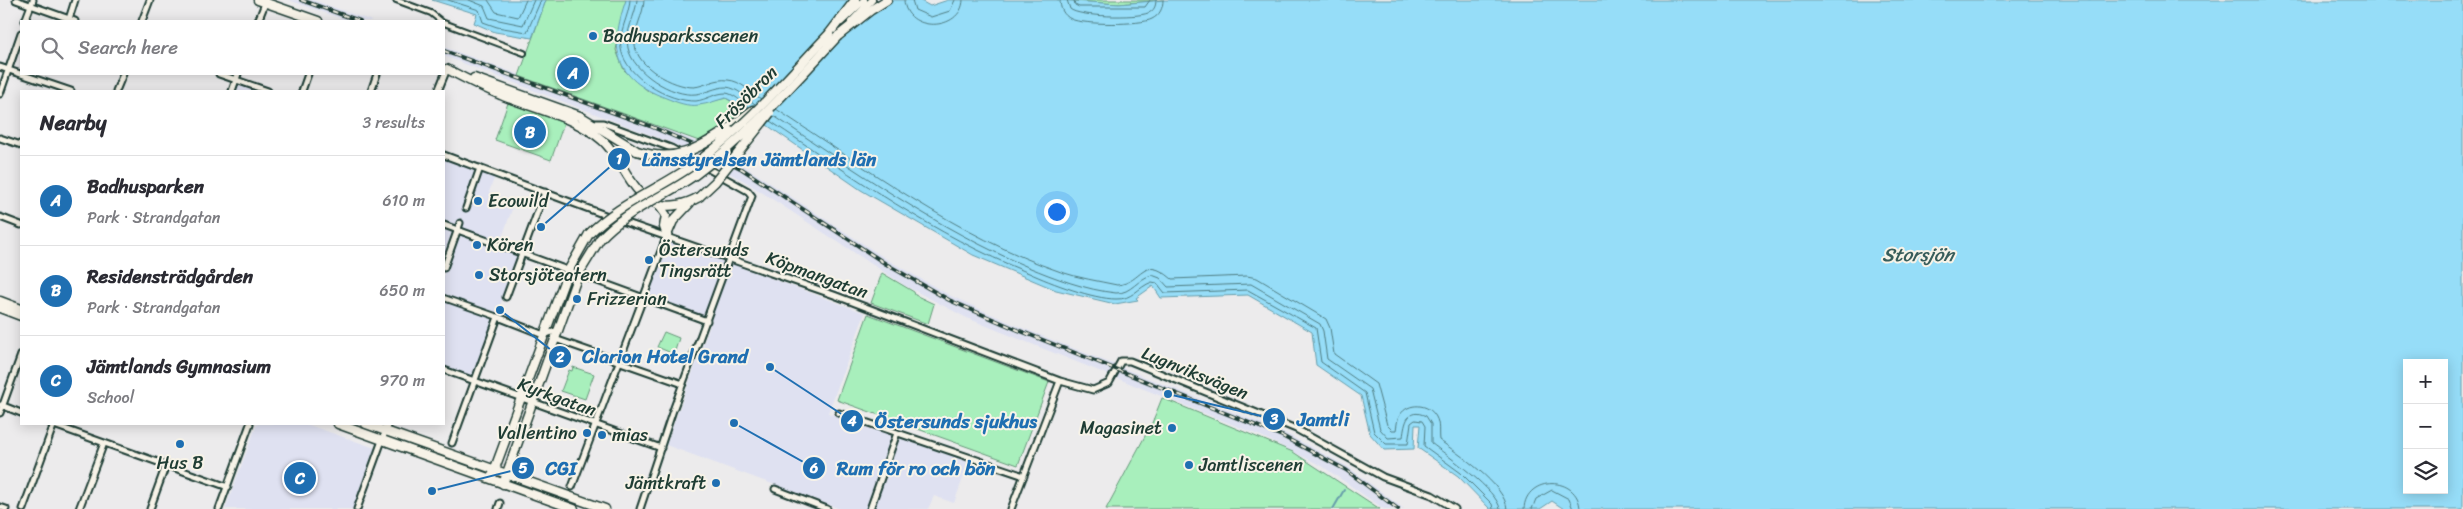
<!DOCTYPE html>
<meta charset="utf-8">
<style>
:root{--surface:#fff;--page:#f2f2f3;--text:#2b2b33;--muted:#7c7c81;--line:#e1e1e2;--accent:#1f6fb2}
body{margin:0;font-family:Sriracha,sans-serif;background:var(--page);color:var(--text)}
.controls{position:absolute;right:15px;bottom:15px;display:grid;overflow:hidden;border-radius:0px;box-shadow:0 2px 12px #0003}
.controls button{width:45px;height:45px;display:grid;place-items:center;padding:0;border:0;border-bottom:1px solid var(--line);background:var(--surface);color:var(--text);font:25px sans-serif}
.you{position:absolute;left:1056px;top:211px;width:18px;height:18px;margin:-12px;border:4px solid #fff;border-radius:50%;background:#1a73e8;box-shadow:0 0 0 8px #1a73e833}
.badge{display:grid;place-items:center;width:32px;height:32px;border-radius:50%;background:var(--accent);color:#fff;font-size:16px;font-weight:700}
.pin{position:absolute;translate:-50% -50%;border:2px solid #fff;box-shadow:0 1px 5px #0006}
.list{margin:0;padding:0;list-style:none}
h2{display:flex;justify-content:space-between;align-items:center;height:65px;margin:0;padding:0 20px;font-size:21px}
h2 small{font-size:16px;font-weight:400;color:var(--muted)}
.list li{display:grid;grid-template-columns:32px 1fr auto;gap:15px;align-items:center;box-sizing:border-box;height:90px;padding:0 20px;border-top:1px solid var(--line)}
.list b{display:block;font-size:19px;white-space:nowrap}
.list p{margin:0;font-size:16px;white-space:nowrap;color:var(--muted)}
.list em{font-size:16px;font-style:normal;color:var(--muted)}
.icon{flex:none;width:28px;height:28px;fill:none;stroke:currentColor;stroke-width:2;stroke-linecap:round;stroke-linejoin:round}
.map{position:relative;flex:none;width:2463px;height:509px;overflow:hidden}
.search{position:absolute;background:var(--surface);box-shadow:0 2px 12px #0003;left:20px;top:20px;width:425px;height:55px;display:flex;align-items:center;gap:12px;box-sizing:border-box;padding:0 18px;border-radius:0px;color:var(--muted);font-size:19px}
.panel{position:absolute;background:var(--surface);box-shadow:0 2px 12px #0003;left:20px;top:90px;width:425px;height:335px;border-radius:0px}
.map>svg:first-child{display:block}
.built{fill:#dfe1f1}
.green{fill:#a8efbc;stroke:#649678}
.water{fill:#96ddf8;stroke:#669daa;fill-rule:evenodd}
.lines{fill:none;stroke-linecap:round;stroke-linejoin:round}
.shore{stroke:#4f7d82;stroke-width:1}
.stream{stroke:#669daa;stroke-width:2}
.pedestrian-casing{stroke:#1f3d34;stroke-width:8}
.minor-casing{stroke:#1f3d34;stroke-width:9}
.tertiary-casing{stroke:#1f3d34;stroke-width:10}
.secondary-casing{stroke:#1f3d34;stroke-width:11}
.pedestrian{stroke:#f7f3e8;stroke-width:4}
.minor{stroke:#f7f3e8;stroke-width:5}
.tertiary{stroke:#f7f3e8;stroke-width:6}
.secondary{stroke:#f7f3e8;stroke-width:8}
.rail-casing{stroke:#1f3d34;stroke-width:4}
.rail{stroke:#f7f3e8;stroke-width:2;stroke-dasharray:5.5;stroke-linecap:butt}
.secondary-bridge-casing{stroke:#1f3d34;stroke-width:11;stroke-linecap:butt}
.secondary-bridge{stroke:#f7f3e8;stroke-width:8}
.poi-dot{fill:#1f6fb2;stroke:#f7f3e8;stroke-width:2}
.labels{text-anchor:middle;dominant-baseline:central;stroke-width:4;stroke-linejoin:round;paint-order:stroke}
.poi-label{font-size:18px;fill:#1f3d34;stroke:#f7f3e8;text-anchor:start}
.street-label{font-size:18px;fill:#1f3d34;stroke:#f7f3e8}
.water-label{font-size:19px;font-style:italic;fill:#375d5b;stroke:#f7f3e8}
.leader{fill:none;stroke:#1f6fb2;stroke-width:2}
.callout-dot{fill:#1f6fb2;stroke:#f7f3e8;stroke-width:2}
.mark-label{font-size:15px;text-anchor:middle;font-weight:bold;fill:#fff}
.callout-label{font-size:19px;text-anchor:middle;font-weight:bold;fill:#1f6fb2;stroke:#f7f3e8;stroke-width:4;stroke-linejoin:round;paint-order:stroke}
</style>
<div class="map">
<svg width="2463" height="509" viewBox="0 0 2463 509">
<rect width="100%" height="100%" fill="#ecebec"/>
<filter id="ink" filterUnits="userSpaceOnUse"><feTurbulence type="fractalNoise" baseFrequency=".02" numOctaves="2"/><feDisplacementMap in="SourceGraphic" scale="10" xChannelSelector="R" yChannelSelector="G"/><feConvolveMatrix kernelMatrix="1 2 1 2 8 2 1 2 1" color-interpolation-filters="sRGB"/></filter>
<g filter="url(#ink)">
<path class="built" d="M289,0h24l59,21h-24z
M444,47l207,76 54,22 39,21 144,94 63,36 69,31 263,105 65,35 56,42h-20l-62,-43 -61,-30 -294,-118 -63,-33 -158,-103 -74,-39 -228,-87z
M237,83l24,8h-28z
M444,158l51,18 -6,16 26,9 -15,42 20,8 -47,128 -29,-11z
M667,240l198,73 -37,100 141,49 -15,41 -20,-7 -6,13h-88l-174,-64 46,-125 -66,-23z
M257,424h49l69,24 -22,61h-128z"/>
<path class="green" d="M546,0h80l-10,50 8,20 25,22 68,8 9,-2 19,13 -5,4 17,11 -20,25 -30,-15 -8,5 -180,-65z
M1057,0h107l-45,4z
M508,103l56,20 -13,37 -56,-20z
M882,273l32,19 1,3 19,9 -6,20 -57,-21z
M868,314l181,68 -31,83 -181,-65z
M664,332l15,6 -5,16 -17,-7z
M573,367l21,7 -9,25 -24,-8 8,-21 3,1z
M1162,398l131,54 87,57h-274l46,-86z"/>
<path class="water" d="M432,0h114l-14,38 -37,-6 -21,-9 3,-9z
M626,0h293l11,6 18,-6h109l62,4 45,-4h1299v509h-899l-12,-8 -12,8h-50l-32,-33 -40,-28 2,-23h-5l-1,24 -30,1 -14,-16 -9,-38 -45,-31 -4,-33 -64,-37 -87,3 -8,-12 -17,12 2,2 -23,4 -59,-14 -83,-35 -112,-65 -126,-87 -9,-5c-9,2 -18,6 -27,7 -11,2 -23,-3 -33,-7 -52,-19 -57,-50 -40,-98zM2407,363h37v127h-37z"/>
<g class="lines">
<path class="shore" d="M448,0l31,10 4,12 14,5 30,5 14,-32
M469,0l15,6 5,12 34,7 11,-25
M488,0l8,12 22,5 8,-17
M630,0c-1,17 -12,31 -9,49 5,28 47,53 75,52 10,-1 19,-8 30,-8 8,1 16,9 22,14
M637,0c-1,16 -13,31 -9,48 5,24 44,49 68,46 10,-1 20,-7 30,-7 12,1 20,11 29,17
M644,0c0,15 -11,29 -9,45 2,22 38,42 59,42 11,-1 22,-9 34,-7 13,1 22,12 33,19
M904,0c1,33 58,32 59,0
M912,0l3,10 16,7 19,-6 5,-11
M1060,0c0,8 3,15 11,19 12,6 70,6 81,0 8,-4 11,-11 11,-19
M1067,0l3,9c8,8 66,9 78,4 6,-2 8,-7 8,-13
M1074,0l1,5 4,2h66l5,-7
M776,109c92,60 181,127 285,163 18,6 37,9 56,13 26,-2 25,-32 55,-6l75,-3 10,2 69,41 4,9 4,26 42,30 11,41 5,5h4c1,-5 1,-11 4,-15 8,-13 29,-12 36,2 4,7 2,15 3,23 18,13 67,45 68,69
M774,116c83,55 162,112 254,151 27,11 58,23 88,26 15,1 22,-15 36,-18l8,3 8,9 83,-3 69,40 3,7 4,28 43,30 10,40 8,9 15,-1c2,-14 4,-30 23,-21l5,8v19c15,12 67,47 69,66
M770,121c86,57 162,113 259,152 22,10 64,26 87,26 16,1 22,-12 36,-17l5,1 8,10 83,-3 68,38 5,34 44,31 9,39 12,12h22l3,-21 4,-3 7,1 3,5 -1,20 37,27 31,31 1,5
M1524,509c1,-34 55,-34 56,0
M1532,509l4,-10 16,-9 17,9 4,10"/>
<path class="stream" d="M1333,509l11,-19"/>
<defs>
<path id="pedestrian" d="M396,0l35,13 10,8
M444,23l80,30
M444,298l54,19"/>
<path id="minor" d="M16,0l59,21
M69,19l6,-19
M25,21l8,-21
M142,21l8,-21
M258,21l8,-20
M0,67l71,24
M219,74l49,17
M116,91l7,-17
M232,91l6,-17
M302,91l6,-17
M371,91l6,-17
M438,91l9,-22
M0,94l21,-61
M593,123h10l68,25 77,43 4,5 -80,217 -32,96
M0,138l21,7
M444,155l180,67 210,73 226,86 33,9 16,-7 12,-22h9l166,68 87,48 49,18 23,14
M466,208l14,-40
M0,217l21,8
M444,225l263,96
M444,268l16,-45
M506,297l39,-105
M555,339l128,45
M444,370l217,78
M1,405l20,8
M0,413l21,-58
M839,413l185,63
M51,424l177,63
M452,443l46,-126 46,18 14,-5
M572,487l95,-252
M775,489l52,20
M0,507l6,2
M23,509l31,-85
M79,509l25,-66
M150,509l16,-44
M219,509l31,-85
M357,509l31,-85
M498,509l2,-6
M870,509l27,-76
M1011,509l49,-128"/>
<path id="tertiary" d="M841,22l23,-22
M851,22l21,-22"/>
<path id="secondary" d="M258,0l60,21
M829,34l26,-34
M838,36l33,-26 16,-10
M447,69c17,9 36,19 54,26 33,14 73,21 101,45 20,17 28,53 53,63 14,6 32,1 44,-6
M474,78l106,38 57,35
M728,129l25,-19
M658,204l8,11 -2,12 3,8
M667,235l6,-14 17,-18
M0,301l21,8
M0,308l21,8
M338,424l236,85
M366,424l239,85
M491,479l77,-208 21,-37
M503,484l75,-209 22,-36"/>
</defs>
<use href="#pedestrian" class="pedestrian-casing"/>
<use href="#minor" class="minor-casing"/>
<use href="#tertiary" class="tertiary-casing"/>
<use href="#secondary" class="secondary-casing"/>
<use href="#pedestrian" class="pedestrian"/>
<use href="#minor" class="minor"/>
<use href="#tertiary" class="tertiary"/>
<use href="#secondary" class="secondary"/>
<defs>
<path id="rail" d="M301,0l59,21
M444,51l206,75 53,23 39,20 144,95 63,36 69,30 264,106 64,34 52,39"/>
</defs>
<use href="#rail" class="rail-casing"/>
<use href="#rail" class="rail"/>
<defs>
<path id="secondary-bridge" d="M637,151c38,12 59,-1 91,-22
M699,197l16,-15 55,-69
M589,234c31,-32 76,-47 111,-74 48,-36 88,-83 129,-126
M600,239c26,-29 64,-42 95,-64 53,-39 98,-91 143,-139"/>
</defs>
<use href="#secondary-bridge" class="secondary-bridge-casing"/>
<use href="#secondary-bridge" class="secondary-bridge"/>
</g>
</g>
<g class="poi-dot">
<circle cx="593" cy="36" r="5"/>
<circle cx="478" cy="201" r="5"/>
<circle cx="477" cy="245" r="5"/>
<circle cx="649" cy="260" r="5"/>
<circle cx="479" cy="275" r="5"/>
<circle cx="577" cy="299" r="5"/>
<circle cx="1172" cy="428" r="5"/>
<circle cx="587" cy="433" r="5"/>
<circle cx="602" cy="435" r="5"/>
<circle cx="180" cy="444" r="5"/>
<circle cx="1189" cy="465" r="5"/>
<circle cx="716" cy="483" r="5"/>
</g>
<g class="labels">
<g class="poi-label">
<text x="603" y="36">Badhusparksscenen</text>
<text x="488" y="201">Ecowild</text>
<text x="487" y="245">Kören</text>
<text x="659" y="250">Östersunds<tspan x="659" dy="21">Tingsrätt</tspan></text>
<text x="489" y="275">Storsjöteatern</text>
<text x="587" y="299">Frizzerian</text>
<text x="1162" y="428" text-anchor="end">Magasinet</text>
<text x="577" y="433" text-anchor="end">Vallentino</text>
<text x="612" y="435">mias</text>
<text x="180" y="463" text-anchor="middle">Hus B</text>
<text x="1199" y="465">Jamtliscenen</text>
<text x="706" y="483" text-anchor="end">Jämtkraft</text>
</g>
<g class="street-label">
<text transform="translate(746 97) rotate(-45)">Frösöbron</text>
<text transform="translate(817 275) rotate(20)">Köpmangatan</text>
<text transform="translate(1195 373) rotate(22)">Lugnviksvägen</text>
<text transform="translate(557 397) rotate(20)">Kyrkgatan</text>
</g>
<g class="water-label">
<text x="1918" y="254">Storsjön</text>
</g>
</g>
<path class="leader" d="M541 227L619 159M500 310L560 357M1168 394L1274 419M770 367L852 421M432 491L523 468M734 423L814 468"/>
<g class="callout-dot">
<circle cx="541" cy="227" r="5"/>
<circle cx="500" cy="310" r="5"/>
<circle cx="1168" cy="394" r="5"/>
<circle cx="770" cy="367" r="5"/>
<circle cx="432" cy="491" r="5"/>
<circle cx="734" cy="423" r="5"/>
<circle cx="619" cy="159" r="12"/>
<circle cx="560" cy="357" r="12"/>
<circle cx="1274" cy="419" r="12"/>
<circle cx="852" cy="421" r="12"/>
<circle cx="523" cy="468" r="12"/>
<circle cx="814" cy="468" r="12"/>
</g>
<g class="mark-label">
<text x="619" y="164">1</text>
<text x="560" y="362">2</text>
<text x="1274" y="424">3</text>
<text x="852" y="426">4</text>
<text x="523" y="473">5</text>
<text x="814" y="473">6</text>
</g>
<g class="callout-label">
<text x="759" y="166">Länsstyrelsen Jämtlands län</text>
<text x="665" y="363">Clarion Hotel Grand</text>
<text x="1323" y="426">Jamtli</text>
<text x="956" y="428">Östersunds sjukhus</text>
<text x="561" y="475">CGI</text>
<text x="916" y="475">Rum för ro och bön</text>
</g>
</svg>
<div class="controls">
<button>+</button>
<button>−</button>
<button><svg class="icon" aria-label="layers" viewBox="0 0 24 24"><path d="M12 4l9 5-9 5-9-5zM3 14l9 5 9-5"/></svg></button>
</div>
<div class="you"></div>
<div class="pin badge" style="left:573px;top:73px">A</div>
<div class="pin badge" style="left:530px;top:132px">B</div>
<div class="pin badge" style="left:300px;top:478px">C</div>
<div class="search"><svg class="icon" aria-label="search" viewBox="0 0 24 24"><circle cx="10" cy="10" r="6"/><path d="M15 15l6 6"/></svg>Search here</div>
<section class="panel">
<h2>Nearby<small>3 results</small></h2>
<ul class="list">
<li><span class="badge">A</span><div><b>Badhusparken</b><p>Park · Strandgatan</p></div><em>610 m</em></li>
<li><span class="badge">B</span><div><b>Residensträdgården</b><p>Park · Strandgatan</p></div><em>650 m</em></li>
<li><span class="badge">C</span><div><b>Jämtlands Gymnasium</b><p>School</p></div><em>970 m</em></li>
</ul>
</section>
</div>
